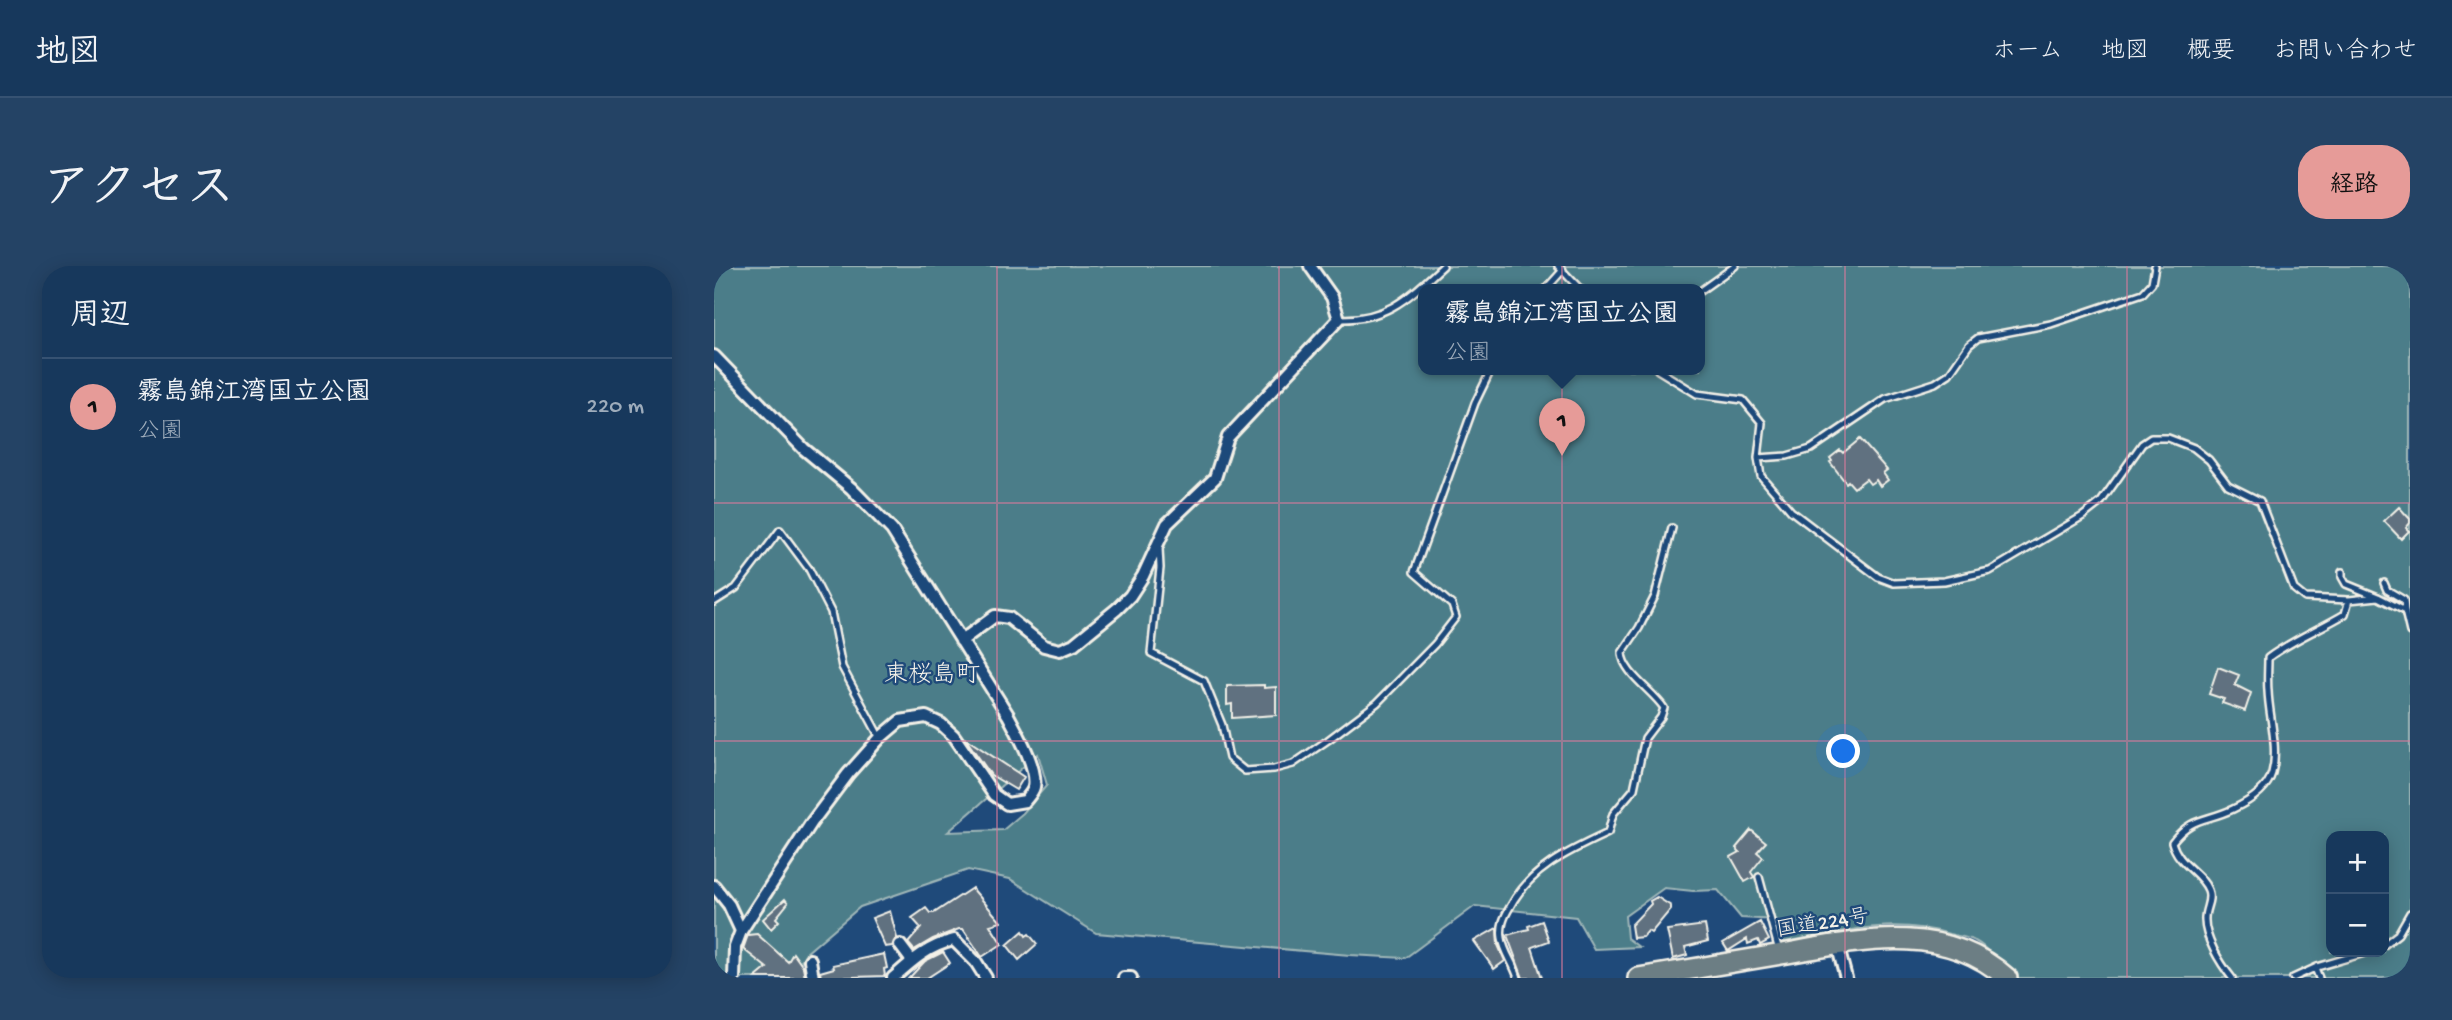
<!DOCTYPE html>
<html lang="ja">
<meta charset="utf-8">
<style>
:root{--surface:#17385c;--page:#244365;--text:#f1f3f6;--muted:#9eacbb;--line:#365272;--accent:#e69b98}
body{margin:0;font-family:"Gochi Hand","Klee One",sans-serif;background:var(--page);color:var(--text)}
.controls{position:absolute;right:21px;bottom:21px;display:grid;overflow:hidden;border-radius:14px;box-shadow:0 4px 18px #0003}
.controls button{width:63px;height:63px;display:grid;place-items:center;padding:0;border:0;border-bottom:2px solid var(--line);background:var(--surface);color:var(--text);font:35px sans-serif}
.you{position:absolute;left:1130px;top:486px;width:24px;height:24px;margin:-18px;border:5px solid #fff;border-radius:50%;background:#1a73e8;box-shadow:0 0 0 10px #1a73e833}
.badge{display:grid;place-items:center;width:46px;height:46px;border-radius:50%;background:var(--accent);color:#111;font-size:23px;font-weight:700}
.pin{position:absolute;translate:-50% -58px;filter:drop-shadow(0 2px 4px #0008)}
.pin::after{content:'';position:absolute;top:37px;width:24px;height:21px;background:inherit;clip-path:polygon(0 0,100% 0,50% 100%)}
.popup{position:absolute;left:704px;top:18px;width:287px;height:91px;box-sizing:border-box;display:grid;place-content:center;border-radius:14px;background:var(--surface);filter:drop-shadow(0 2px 5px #0005);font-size:23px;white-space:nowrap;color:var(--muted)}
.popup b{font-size:26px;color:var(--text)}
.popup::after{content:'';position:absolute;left:50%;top:100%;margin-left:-14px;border:14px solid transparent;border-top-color:var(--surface)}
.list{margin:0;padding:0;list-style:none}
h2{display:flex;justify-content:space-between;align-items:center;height:91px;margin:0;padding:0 28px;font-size:30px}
h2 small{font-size:23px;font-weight:400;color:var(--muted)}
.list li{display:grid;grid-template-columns:46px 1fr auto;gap:21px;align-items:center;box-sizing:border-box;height:98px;padding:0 28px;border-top:2px solid var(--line)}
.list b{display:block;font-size:26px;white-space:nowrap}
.list p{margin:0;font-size:23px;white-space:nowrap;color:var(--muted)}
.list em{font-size:23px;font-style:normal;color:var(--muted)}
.map{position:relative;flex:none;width:1696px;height:712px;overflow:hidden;border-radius:28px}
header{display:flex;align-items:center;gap:42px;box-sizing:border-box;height:98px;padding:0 35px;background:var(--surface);border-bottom:2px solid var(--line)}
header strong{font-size:33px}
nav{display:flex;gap:38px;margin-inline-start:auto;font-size:24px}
.intro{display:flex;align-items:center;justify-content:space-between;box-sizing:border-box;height:168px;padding:0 42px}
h1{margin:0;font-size:49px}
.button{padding:18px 32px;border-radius:28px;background:var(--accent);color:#111;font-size:24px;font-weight:700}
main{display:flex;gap:42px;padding:0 42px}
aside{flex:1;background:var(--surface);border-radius:28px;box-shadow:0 4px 18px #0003}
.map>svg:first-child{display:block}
.green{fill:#4b7d89;stroke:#a0b7b8;stroke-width:2;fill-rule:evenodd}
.building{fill:#607180;stroke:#f4f1e8;stroke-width:2}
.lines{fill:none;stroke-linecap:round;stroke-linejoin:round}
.lane-casing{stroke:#f4f1e8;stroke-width:10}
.street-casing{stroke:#f4f1e8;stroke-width:16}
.highway-casing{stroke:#f4f1e8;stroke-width:24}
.lane{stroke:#1f4a7a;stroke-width:5}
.street{stroke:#1f4a7a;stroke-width:10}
.highway{stroke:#6c7e84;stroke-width:19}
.grid{fill:none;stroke:#d87a9a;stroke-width:2;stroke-opacity:0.55}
.labels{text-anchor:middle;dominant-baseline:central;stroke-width:5;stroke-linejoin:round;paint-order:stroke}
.street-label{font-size:21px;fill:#f4f1e8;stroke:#1f4a7a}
.quarter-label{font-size:24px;fill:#f4f1e8;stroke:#1f4a7a}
</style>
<header>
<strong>地図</strong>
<nav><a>ホーム</a><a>地図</a><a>概要</a><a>お問い合わせ</a></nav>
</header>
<div class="intro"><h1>アクセス</h1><a class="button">経路</a></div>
<main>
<aside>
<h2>周辺<small></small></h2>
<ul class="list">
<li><span class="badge">1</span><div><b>霧島錦江湾国立公園</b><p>公園</p></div><em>220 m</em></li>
</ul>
</aside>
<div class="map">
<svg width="1696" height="712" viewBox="0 0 1696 712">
<rect width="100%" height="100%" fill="#1f4a7a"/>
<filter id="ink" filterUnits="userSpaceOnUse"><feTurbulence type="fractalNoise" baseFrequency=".0143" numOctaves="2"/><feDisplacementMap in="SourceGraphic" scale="14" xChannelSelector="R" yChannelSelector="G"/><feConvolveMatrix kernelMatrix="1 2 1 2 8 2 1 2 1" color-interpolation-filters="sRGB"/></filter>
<g filter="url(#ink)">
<path class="green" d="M0,0h1696v712h-404c-8,-14 -16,-29 -31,-37 -7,-4 -18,-5 -26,-7 -56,-17 -110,-2 -165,8l-7,-22 -36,-2 -23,-28 -25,1 -29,-3 -39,28 2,22 12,9 -45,2 -18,-32 -101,-11 -70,52 -55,-3 -254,-22 -86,-54 -42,-9 -108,37 -55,47 -13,24h-78zM710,24h276v80h-276zM324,488l9,31 -24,28 -20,17 -55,2zM1617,570h53v116h-53z"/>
<path class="building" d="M1146,173l27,31 -4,3 5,7 -8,6 -4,-6 -6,4 -4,-5 -12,9 -6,-7 -2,2 -16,-21 2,-1 -2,-3 10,-8 3,3z
M1685,241l11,12v4l-4,5 3,3 -8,8 -17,-18z
M1504,401l21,8 -4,10 16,8 -6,18 -23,-8 2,-4 -15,-5z
M550,419v3l12,-1v28l-44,3v-14l-5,1v-19z
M251,472l59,39 -8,13 -25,-15z
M1037,564l15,12 -9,10 6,5 -12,15 3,5 -9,5 -14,-25 9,-5 -4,-4z
M258,622l29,34 -11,3 12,19 -20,13 -19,-28h-4l-26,10 -19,11 -6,-7 13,-15 -9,-10 14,-10 4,5h4z
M943,631l14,9v3l-20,24 -3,-2 -5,6 -10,1 -2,-13 20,-21 -1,-3z
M71,633l3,4 -12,15 3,3 -8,8 -8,-10z
M176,645l7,27 -5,8 -7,1 -13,-29z
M828,655l7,20 -17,6 10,31h-19l-16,-43 22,-6 -1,-3z
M1046,656l9,18 -9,5 -2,-5 -10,4 -1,-5 -19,12 -5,-8z
M991,659l3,16 -23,6 2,8 -14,4 -6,-29z
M783,662l1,17 7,16 -11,8 -20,-28z
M309,665l3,5 3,-2 8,10 -18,16 -12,-15z
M43,668l31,28 5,-9 10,14 2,11h-50l12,-10 -24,-19 5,-14z
M229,686l7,11 -23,15h-18l16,-17z
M170,688l3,14 -3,1 1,7 -64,2 -1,-6 14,-4 -1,-3z"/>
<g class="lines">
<defs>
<path id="lane" d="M844,0l23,24
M831,24l18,-20
M986,25l35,-25
M625,53c49,1 70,-22 104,-53
M944,104l39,24 46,6 19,23 -4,35 3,18 30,35 87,66 16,6 50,-2 46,-10 93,-55 18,-14 41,-58 9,-6h17l26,10 15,12 19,25 32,16 34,88 11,9 44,2 29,-3 27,14 5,21
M1044,192l29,-2 24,-7 74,-50 50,-16 14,-9 20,-29 9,-7 73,-14 92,-31 9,-10 3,-17
M445,282l1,20 -9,85 53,28 18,44 7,33 16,13 29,-2 19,-5 35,-24 49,-37 58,-59 21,-27 -4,-12 -38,-33 61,-169 16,-33
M1628,306v5l4,7 32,13
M1670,317l3,7 17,10 1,11
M0,336l22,-14 44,-58 29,39 22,43 11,55 38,71
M1045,611l20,74
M1670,679l14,-11 12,-21
M1601,702l4,10
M804,712c-4,-14 -14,-26 -16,-40 -2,-12 2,-21 8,-31 21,-39 59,-56 98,-74l5,-19 21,-25 11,-51 16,-21 3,-9c-11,-17 -41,-35 -42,-55l17,-25 16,-32 17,-68
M1518,712c-12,-15 -28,-41 -27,-60 0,-10 7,-18 3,-28 -7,-18 -30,-25 -36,-48 20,-26 34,-20 61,-33 15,-7 34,-18 39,-36 7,-25 -3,-56 -4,-82 -1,-11 0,-22 0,-33 24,-18 52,-29 77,-44l4,-14
M1579,712l24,-11 51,-15"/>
<path id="street" d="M0,90l90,93 47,39 41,42 116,185c9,17 30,53 26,72 -1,5 -6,10 -9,14l-18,3 -13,-9 -40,-59 -13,-12 -15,-7 -26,4 -20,17 -32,36 -36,48 -71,109 -6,16 -1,31
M247,375l34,-25 14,2 35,28 16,4 14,-6 43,-35 13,-13 13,-20 24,-52 48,-46 13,-41 111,-118 -7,-22 -22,-31
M0,620l15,19 12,26
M1123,678l9,34
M186,679l12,16
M96,694l3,18
M179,712c19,-17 35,-32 61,-38l22,22 10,16
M410,712h7"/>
<path id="highway" d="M924,712c46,-8 92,-15 138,-23 77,-13 166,-36 231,23"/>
</defs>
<use href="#lane" class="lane-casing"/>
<use href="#street" class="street-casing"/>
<use href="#highway" class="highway-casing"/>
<use href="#lane" class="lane"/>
<use href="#street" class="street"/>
<use href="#highway" class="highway"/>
</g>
</g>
<path class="grid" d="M283,0v712M565,0v712M848,0v712M1131,0v712M1413,0v712M0,237h1696M0,475h1696"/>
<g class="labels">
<g class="street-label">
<text transform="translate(1109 659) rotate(-9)">国道224号</text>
</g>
<g class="quarter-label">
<text x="218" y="410">東桜島町</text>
</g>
</g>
</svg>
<div class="controls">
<button>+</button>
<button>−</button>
</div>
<div class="you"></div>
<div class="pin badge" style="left:848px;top:190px">1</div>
<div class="popup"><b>霧島錦江湾国立公園</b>公園</div>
</div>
</main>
